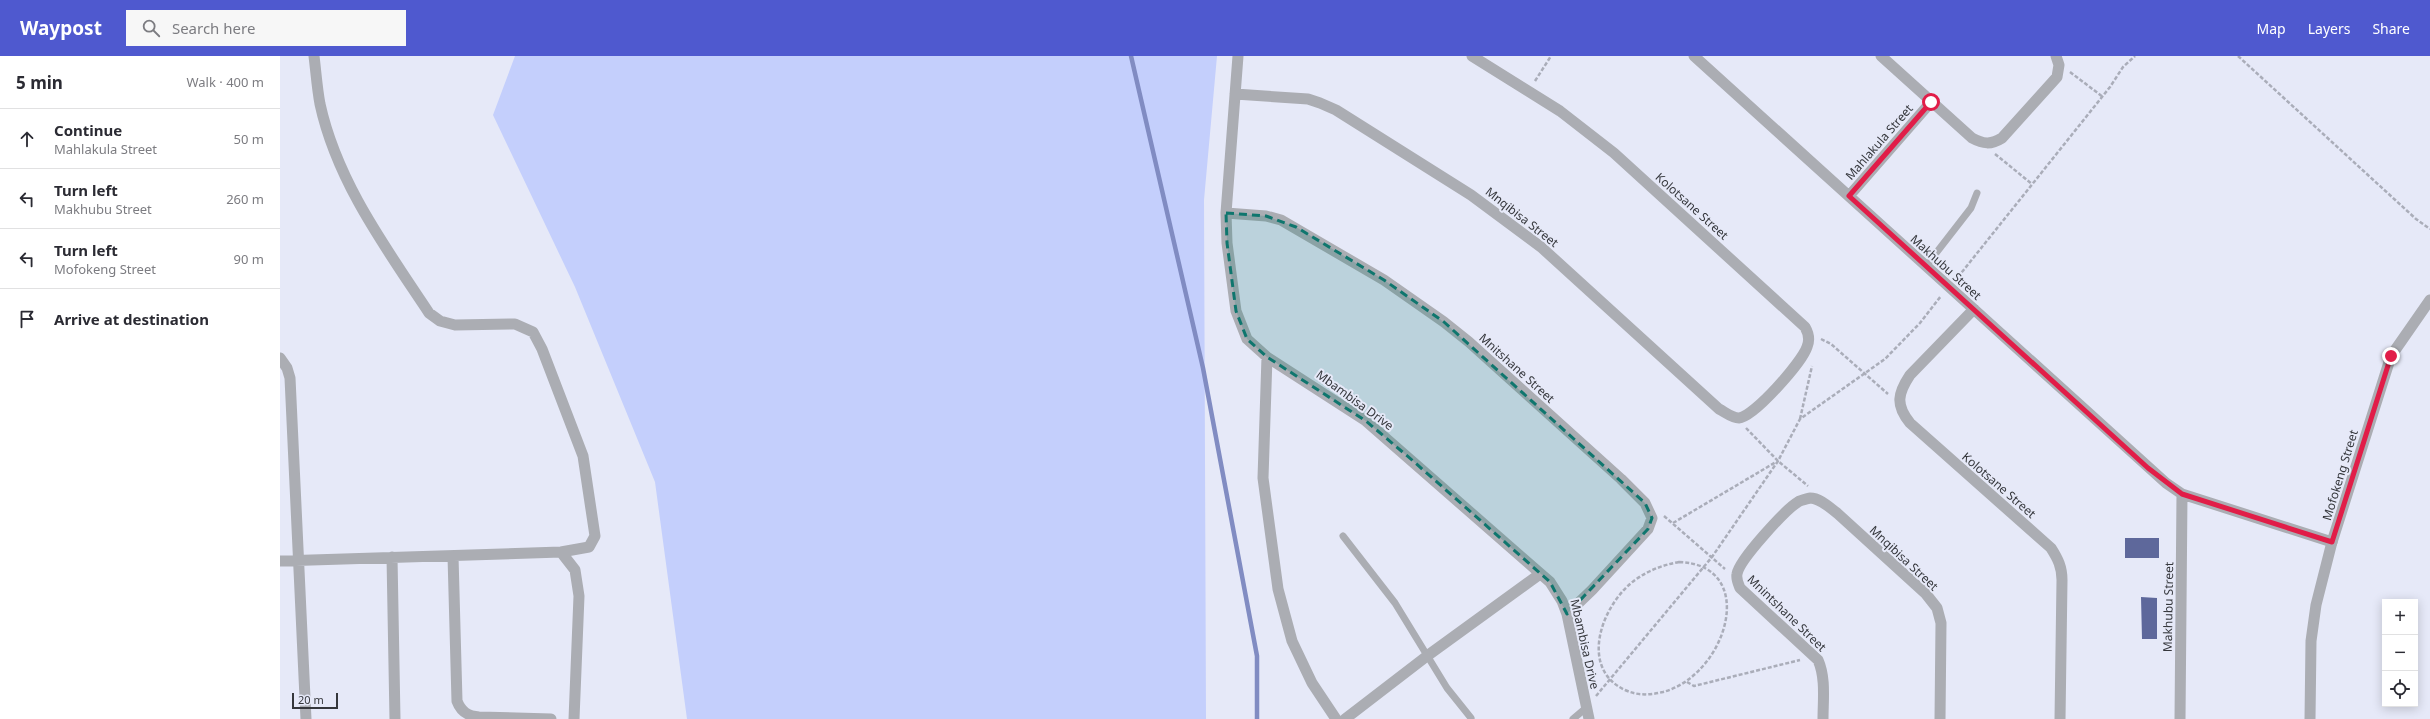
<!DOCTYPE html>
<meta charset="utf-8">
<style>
:root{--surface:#fff;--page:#f7f7f7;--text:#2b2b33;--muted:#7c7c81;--line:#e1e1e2;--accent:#4f59cf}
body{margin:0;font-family:"Noto Sans",sans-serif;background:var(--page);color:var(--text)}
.controls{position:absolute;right:12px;bottom:12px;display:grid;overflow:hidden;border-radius:0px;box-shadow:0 2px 10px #0003}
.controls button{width:36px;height:36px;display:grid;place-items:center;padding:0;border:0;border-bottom:1px solid var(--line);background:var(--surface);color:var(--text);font:20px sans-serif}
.scale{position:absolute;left:12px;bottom:10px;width:46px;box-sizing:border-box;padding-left:4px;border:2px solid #35373c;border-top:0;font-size:11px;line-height:14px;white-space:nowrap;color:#35373c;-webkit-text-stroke:3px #e6e9f8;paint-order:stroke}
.stop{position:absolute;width:12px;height:12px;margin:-9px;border:3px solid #e11d48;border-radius:50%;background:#fff}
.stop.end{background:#e11d48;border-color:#fff;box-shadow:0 1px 4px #0008}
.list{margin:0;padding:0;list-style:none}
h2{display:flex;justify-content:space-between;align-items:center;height:52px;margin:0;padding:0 16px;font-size:17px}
h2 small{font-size:13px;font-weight:400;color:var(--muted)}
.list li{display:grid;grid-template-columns:26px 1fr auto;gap:12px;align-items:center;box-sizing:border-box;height:60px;padding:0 16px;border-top:1px solid var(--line)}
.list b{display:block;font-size:15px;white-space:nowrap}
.list p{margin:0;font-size:13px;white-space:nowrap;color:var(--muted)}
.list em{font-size:13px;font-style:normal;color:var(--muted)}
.icon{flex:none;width:22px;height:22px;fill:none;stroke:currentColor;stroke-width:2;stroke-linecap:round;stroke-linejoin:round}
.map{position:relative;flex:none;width:2150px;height:663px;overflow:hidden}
header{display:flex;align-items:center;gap:24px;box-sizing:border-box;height:56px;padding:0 20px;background:var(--accent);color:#fff}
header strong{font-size:19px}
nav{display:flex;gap:22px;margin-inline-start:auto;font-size:14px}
.search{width:280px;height:36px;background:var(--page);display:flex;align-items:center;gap:10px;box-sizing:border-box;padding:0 14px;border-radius:0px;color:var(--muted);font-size:15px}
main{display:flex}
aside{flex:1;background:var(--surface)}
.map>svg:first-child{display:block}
.green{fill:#c4cffc}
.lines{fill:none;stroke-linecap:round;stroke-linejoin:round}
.stream{stroke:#818cc2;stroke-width:4.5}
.building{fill:#5e689b}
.path{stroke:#aaadb9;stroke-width:2.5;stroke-dasharray:4 2;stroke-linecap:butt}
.service{stroke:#abadb3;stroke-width:7}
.minor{stroke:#abadb3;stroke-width:11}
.tertiary{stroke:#abadb3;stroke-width:11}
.route{stroke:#e11d48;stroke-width:5}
.marked{fill:#0f766e;fill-opacity:0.2;stroke:#0f766e;stroke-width:3;stroke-dasharray:8 5;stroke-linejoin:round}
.labels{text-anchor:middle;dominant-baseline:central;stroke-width:4;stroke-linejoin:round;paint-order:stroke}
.street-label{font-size:12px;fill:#35373c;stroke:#e6e9f8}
</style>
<header>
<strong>Waypost</strong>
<div class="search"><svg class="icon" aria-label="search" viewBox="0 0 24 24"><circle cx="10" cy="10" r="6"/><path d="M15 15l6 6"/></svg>Search here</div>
<nav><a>Map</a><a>Layers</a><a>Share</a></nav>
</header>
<main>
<aside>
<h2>5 min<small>Walk · 400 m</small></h2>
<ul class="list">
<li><svg class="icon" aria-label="ahead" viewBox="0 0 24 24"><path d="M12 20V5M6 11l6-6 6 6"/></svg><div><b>Continue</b><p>Mahlakula Street</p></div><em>50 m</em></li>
<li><svg class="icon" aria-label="left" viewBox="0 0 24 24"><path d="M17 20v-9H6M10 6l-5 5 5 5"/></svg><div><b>Turn left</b><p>Makhubu Street</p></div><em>260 m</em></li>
<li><svg class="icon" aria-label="left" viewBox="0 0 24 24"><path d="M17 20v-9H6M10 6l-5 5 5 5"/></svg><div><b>Turn left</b><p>Mofokeng Street</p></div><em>90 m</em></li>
<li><svg class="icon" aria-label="arrive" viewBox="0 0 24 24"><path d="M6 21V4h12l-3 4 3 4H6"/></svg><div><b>Arrive at destination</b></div></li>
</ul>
</aside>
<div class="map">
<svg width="2150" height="663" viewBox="0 0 2150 663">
<rect width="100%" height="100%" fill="#e6e9f8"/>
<path class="green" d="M235,0h702l-13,144 2,519h-519l-32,-237 -80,-195 -82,-172z"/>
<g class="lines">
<path class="stream" d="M851,0l72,312 54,288v63"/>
</g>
<path class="building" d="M1845,482h34v20h-34z
M1861,541l16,1v41h-15z"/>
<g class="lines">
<path class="path" d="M1958,0l178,163 14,10
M1790,16l33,25
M1255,25l16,-25
M1715,98l37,30
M1678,221l152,-190 13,-20 12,-11
M1541,283l10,5 57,50
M1520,363l12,-53
M1466,372l32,33 30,25
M1384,460l61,53
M1393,467l103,-61
M1399,506c81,3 48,113 -16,130 -13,3 -25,4 -38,-2 -47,-22 -23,-86 10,-110 14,-10 28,-15 44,-18z
M1407,626l7,4 106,-26
M1316,640l116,-139 66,-96 22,-42 85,-60 35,-36 21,-27"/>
<path class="service" d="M1646,210l45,-58 6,-15
M1063,480l52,67 52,85 24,30
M1293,663l13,-11"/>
<path class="minor" d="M958,0l-12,157 1,30 9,68 11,28 20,18 99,64 184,161 12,19 5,13 22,105
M1414,0l472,427 16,11 150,48
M1601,0l91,82c11,6 19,7 30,0l55,-61 2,-12 -3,-9
M955,38l73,5 12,4 16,7 135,85 70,52 178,162c6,3 13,9 20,9 15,-1 63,-56 68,-71 3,-7 2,-13 -2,-20l-191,-174 -54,-42 -88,-55
M1569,140l82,-94
M946,157l40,3 15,4 103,60 60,42 25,20 152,137 24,24 7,15 -4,11 -56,61 -25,24
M1694,253l-64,66c-12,18 -15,30 0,48l141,125c7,11 11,19 11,32l-2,139
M987,301l-4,121 15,111 14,52 20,42 24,36
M0,302l7,10 3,10 16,341
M281,496l14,18 4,26 -5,123
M173,500l4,145c4,11 11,15 22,16l72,2
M112,501l3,162
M0,505l281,-9 28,-5 6,-11 -12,-80 -41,-107 -9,-17 -18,-8 -60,1 -15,-4 -11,-8c-43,-65 -92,-131 -109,-209 -3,-16 -4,-32 -6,-48
M1065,663l82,-63 113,-82
M1543,663c0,-19 3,-41 -5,-59l-78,-72c-2,-5 -4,-9 -3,-14 2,-14 49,-65 61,-72 3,-2 9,-3 12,-4 10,0 19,9 27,15l89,81 11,14 4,15 -1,96
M1900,663l2,-225"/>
<path class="tertiary" d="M2030,663l1,-78 5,-36 16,-63 59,-186 39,-56"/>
</g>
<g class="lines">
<path class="route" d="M1651,46l-82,94 299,272 34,26 150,48 59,-186"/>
</g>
<path class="marked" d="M946,157l40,3 30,11 88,53 60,42 201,181 7,15 -4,11 -81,85 -17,-32 -138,-122 -46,-39 -99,-64 -20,-18 -11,-28 -9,-68z"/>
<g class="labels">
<g class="street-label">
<text transform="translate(1599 86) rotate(-49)">Mahlakula Street</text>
<text transform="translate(1412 150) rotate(42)">Kolotsane Street</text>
<text transform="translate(1242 161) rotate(38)">Mnqibisa Street</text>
<text transform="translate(1666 211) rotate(42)">Makhubu Street</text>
<text transform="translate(1237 312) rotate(42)">Mnitshane Street</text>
<text transform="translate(1075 344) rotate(36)">Mbambisa Drive</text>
<text transform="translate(2060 419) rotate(-73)">Mofokeng Street</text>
<text transform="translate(1719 429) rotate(41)">Kolotsane Street</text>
<text transform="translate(1624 502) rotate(43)">Mnqibisa Street</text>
<text transform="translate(1888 551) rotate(-89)">Makhubu Street</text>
<text transform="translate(1507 557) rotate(44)">Mnintshane Street</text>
<text transform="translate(1305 588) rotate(77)">Mbambisa Drive</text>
</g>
</g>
</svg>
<div class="controls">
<button>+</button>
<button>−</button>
<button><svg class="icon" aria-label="locate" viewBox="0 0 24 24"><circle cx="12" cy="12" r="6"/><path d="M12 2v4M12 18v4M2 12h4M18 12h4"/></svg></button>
</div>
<div class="scale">20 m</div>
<div class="stop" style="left:1651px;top:46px"></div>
<div class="stop end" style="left:2111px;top:300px"></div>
</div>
</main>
